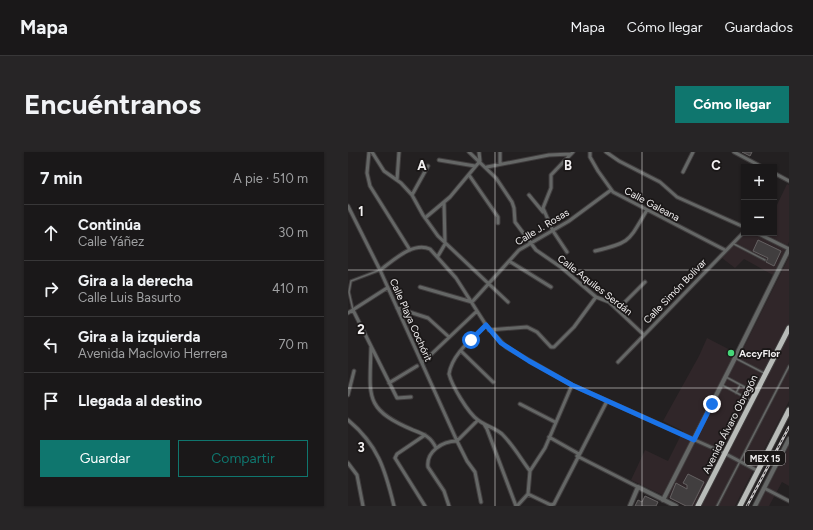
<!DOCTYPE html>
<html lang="es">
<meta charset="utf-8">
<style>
:root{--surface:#1a1819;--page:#272526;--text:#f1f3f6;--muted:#9fa0a2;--line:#383738;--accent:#0f766e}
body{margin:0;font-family:Figtree,sans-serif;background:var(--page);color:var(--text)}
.controls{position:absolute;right:12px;top:12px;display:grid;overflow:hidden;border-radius:0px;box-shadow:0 1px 3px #0004}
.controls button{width:36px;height:36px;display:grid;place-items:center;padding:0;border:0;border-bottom:1px solid var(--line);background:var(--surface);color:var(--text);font:20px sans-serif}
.stop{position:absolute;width:12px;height:12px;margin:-9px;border:3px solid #1a73e8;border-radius:50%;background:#fff}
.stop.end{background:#1a73e8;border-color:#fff;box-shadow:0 1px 4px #0008}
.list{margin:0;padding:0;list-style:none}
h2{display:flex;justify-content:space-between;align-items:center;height:52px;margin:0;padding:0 16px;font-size:17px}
h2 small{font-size:13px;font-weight:400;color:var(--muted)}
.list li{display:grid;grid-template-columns:26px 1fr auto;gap:12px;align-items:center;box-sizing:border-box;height:56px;padding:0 16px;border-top:1px solid var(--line)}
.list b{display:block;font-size:15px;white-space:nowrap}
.list p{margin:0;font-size:13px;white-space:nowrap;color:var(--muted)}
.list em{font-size:13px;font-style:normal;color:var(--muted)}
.actions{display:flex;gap:8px;padding:12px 16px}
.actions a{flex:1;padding:9px 0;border:1px solid var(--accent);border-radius:0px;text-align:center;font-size:14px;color:var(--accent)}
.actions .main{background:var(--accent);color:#fff}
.icon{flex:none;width:22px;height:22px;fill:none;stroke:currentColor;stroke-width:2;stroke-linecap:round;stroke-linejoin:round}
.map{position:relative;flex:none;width:441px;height:354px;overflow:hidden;border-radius:0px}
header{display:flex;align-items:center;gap:24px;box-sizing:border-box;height:56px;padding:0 20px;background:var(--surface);border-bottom:1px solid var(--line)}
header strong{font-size:19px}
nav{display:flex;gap:22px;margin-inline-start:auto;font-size:14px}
.intro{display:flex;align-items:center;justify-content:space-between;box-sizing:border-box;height:96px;padding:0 24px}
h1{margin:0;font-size:28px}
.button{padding:10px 18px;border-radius:0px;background:var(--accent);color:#fff;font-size:14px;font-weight:700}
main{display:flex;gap:24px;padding:0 24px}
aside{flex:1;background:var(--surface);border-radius:0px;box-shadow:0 1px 3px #0004}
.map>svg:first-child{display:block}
.built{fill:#302629}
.building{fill:#413e3f;stroke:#656162}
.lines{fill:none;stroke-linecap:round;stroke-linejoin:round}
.service-casing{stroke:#403d3e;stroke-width:3.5}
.minor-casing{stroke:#403d3e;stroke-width:5}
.tertiary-casing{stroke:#403d3e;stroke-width:6}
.trunk-casing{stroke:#403d3e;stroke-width:7}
.service{stroke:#656766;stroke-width:1.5}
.minor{stroke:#656766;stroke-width:3}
.tertiary{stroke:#656766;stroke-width:4}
.trunk{stroke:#b8bbb8;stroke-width:5}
.rail-casing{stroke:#c8c6c7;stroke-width:2.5}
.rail{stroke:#1a1717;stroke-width:1;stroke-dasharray:3;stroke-linecap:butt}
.route{stroke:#1a73e8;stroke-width:5}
.grid{fill:none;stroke:#f2f0f1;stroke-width:1;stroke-opacity:0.55}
.poi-dot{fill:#46d779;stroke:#1a1717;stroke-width:1.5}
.labels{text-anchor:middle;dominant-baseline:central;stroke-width:3.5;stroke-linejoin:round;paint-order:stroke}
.shield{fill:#1a1717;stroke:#b1afb0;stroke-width:1}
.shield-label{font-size:9px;font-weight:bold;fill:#f2f0f1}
.street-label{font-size:10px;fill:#f2f0f1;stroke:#1a1717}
.poi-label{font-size:10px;font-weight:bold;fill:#f2f0f1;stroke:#1a1717;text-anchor:start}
.grid-label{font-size:13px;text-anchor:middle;font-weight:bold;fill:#f2f0f1;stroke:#1a1717;stroke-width:3.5;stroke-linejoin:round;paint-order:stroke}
</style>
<header>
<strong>Mapa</strong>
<nav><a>Mapa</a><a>Cómo llegar</a><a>Guardados</a></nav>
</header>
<div class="intro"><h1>Encuéntranos</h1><a class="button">Cómo llegar</a></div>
<main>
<aside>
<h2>7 min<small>A pie · 510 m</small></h2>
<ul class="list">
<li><svg class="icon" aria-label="ahead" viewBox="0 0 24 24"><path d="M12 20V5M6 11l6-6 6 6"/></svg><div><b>Continúa</b><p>Calle Yáñez</p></div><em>30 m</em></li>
<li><svg class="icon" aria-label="right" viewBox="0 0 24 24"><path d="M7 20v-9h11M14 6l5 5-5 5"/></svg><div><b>Gira a la derecha</b><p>Calle Luis Basurto</p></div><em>410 m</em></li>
<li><svg class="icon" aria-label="left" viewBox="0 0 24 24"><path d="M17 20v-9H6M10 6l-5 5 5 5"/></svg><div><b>Gira a la izquierda</b><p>Avenida Maclovio Herrera</p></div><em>70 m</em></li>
<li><svg class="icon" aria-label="arrive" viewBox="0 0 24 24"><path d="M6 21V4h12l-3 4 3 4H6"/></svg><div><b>Llegada al destino</b></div></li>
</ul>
<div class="actions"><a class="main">Guardar</a><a>Compartir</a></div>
</aside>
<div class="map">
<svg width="441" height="354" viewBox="0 0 441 354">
<rect width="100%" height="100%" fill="#232021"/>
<path class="built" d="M439,32l2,1v57l-16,33 -29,-16 -9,9 -13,-10 24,-25 6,3 1,-3h21v-27l2,1z
M441,105v144l-54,105h-50l-54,-26 14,-30 23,11 15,-30 -20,-10 36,-65 8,-18 33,17z
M441,294v40l-7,-4 -13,24h-11z"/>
<path class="building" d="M394,0h10l-2,4z
M410,88l23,11 -7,15 -8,-4 2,-4 -15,-7z
M340,322l16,8 -12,24h-6l-16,-8 6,-15 11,6v-4l-4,-2z
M297,344l13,6 -2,4h-21l3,-6 4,2z"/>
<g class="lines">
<defs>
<path id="service" d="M386,92l31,16
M5,158l-4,-18 2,-11 29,-11
M387,206l29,15
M378,225l28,15
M374,233l28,15
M388,241l4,-8
M369,354l72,-140"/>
<path id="minor" d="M21,0l-2,21 3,13 40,64
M24,0l12,19 17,12 11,12 11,20 15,21 70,66
M121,0l27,26 16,24 2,6 1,14 21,28 26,18 34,29 13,5 35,33
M152,0v12
M242,0v5l8,14 15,21 112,58
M258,0l13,9 41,21 17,15 67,30
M386,0l28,15
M91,8l36,6
M139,15l62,-12 22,-1
M335,20l10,-20
M426,21l15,8
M121,23l29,42v6
M49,28l2,-28
M64,43l16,-29
M181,43l14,17
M0,54l32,64 77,171 10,20 8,11 6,30
M77,66l25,-21 30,-36 -1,-9
M409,81l32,16
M247,99c36,-9 33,-9 52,-41
M219,100l-14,-21 -10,-23 8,-20v-13l22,-23
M90,104l7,-12 -1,-42
M161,109l42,26
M32,118c13,-9 33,-29 50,-21l26,29 30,47 20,22 66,38 152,68 34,18
M72,135l52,15 47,-52 50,-29 42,-31
M49,156l31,10 21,19
M270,157l27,-27
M5,158l44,88 14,-1
M0,161l39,-25
M138,173c-14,14 -34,29 -37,49 3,12 19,39 29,46 8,6 17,8 24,14 11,11 19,25 28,37l-2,23 -11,12
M141,178l38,-3 10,5 14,15h3l20,-20 22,-30
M23,195c-1,49 -8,62 42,83 11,4 18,7 23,18
M113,199l32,31
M270,210l126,-130
M74,211l55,-52
M41,231l28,-17
M0,243l6,-24
M172,252l35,18
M0,268c30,25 37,49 46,86
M136,272l3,5 29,77
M201,285l30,17
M109,289l21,-21
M229,304l61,31
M0,311l9,12 6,31
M182,319l15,-23 27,-63
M416,336l25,13
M180,342l23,11 3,-1 53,-103
M77,354l-30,-48 2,-4 28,-19
M101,354l-5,-15 -16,-24c-2,-15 14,-26 29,-26"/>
<path id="tertiary" d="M315,348l72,-142 54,-109
M282,354l8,-19 38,19
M407,354l34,-67"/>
<path id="trunk" d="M350,354l91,-178
M392,354l49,-96"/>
</defs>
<use href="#service" class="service-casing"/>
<use href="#minor" class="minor-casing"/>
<use href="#tertiary" class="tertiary-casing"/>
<use href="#trunk" class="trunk-casing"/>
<use href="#service" class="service"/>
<use href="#minor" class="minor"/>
<use href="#tertiary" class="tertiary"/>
<use href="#trunk" class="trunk"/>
<defs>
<path id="rail" d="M399,354l42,-79"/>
</defs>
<use href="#rail" class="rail-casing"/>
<use href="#rail" class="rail"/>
</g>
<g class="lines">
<path class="route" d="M123,188l15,-15 15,18 28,18 43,24 122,55 18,-36"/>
</g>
<path class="grid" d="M147,0v354M294,0v354M0,118h441M0,236h441"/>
<circle class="poi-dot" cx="383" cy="201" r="4"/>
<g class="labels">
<rect class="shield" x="397" y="299" width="40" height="14" rx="3"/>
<g class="shield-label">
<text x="417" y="306">MEX 15</text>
</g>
<g class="street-label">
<text transform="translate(304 52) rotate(28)">Calle Galeana</text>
<text transform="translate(194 75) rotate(-31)">Calle J. Rosas</text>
<text transform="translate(247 133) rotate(38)">Calle Aquiles Serdán</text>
<text transform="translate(327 139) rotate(-46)">Calle Simón Bolívar</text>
<text transform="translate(63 168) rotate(66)">Calle Playa Cochórit</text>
<text transform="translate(382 272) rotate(-63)">Avenida Álvaro Obregón</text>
</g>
<g class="poi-label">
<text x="391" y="201">AccyFlor</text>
</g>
</g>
<g class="grid-label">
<text x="74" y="18">A</text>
<text x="220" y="18">B</text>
<text x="368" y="18">C</text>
<text x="13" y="64">1</text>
<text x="13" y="182">2</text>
<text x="13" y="300">3</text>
</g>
</svg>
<div class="controls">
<button>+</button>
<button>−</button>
</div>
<div class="stop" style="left:123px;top:188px"></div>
<div class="stop end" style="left:364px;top:252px"></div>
</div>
</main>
